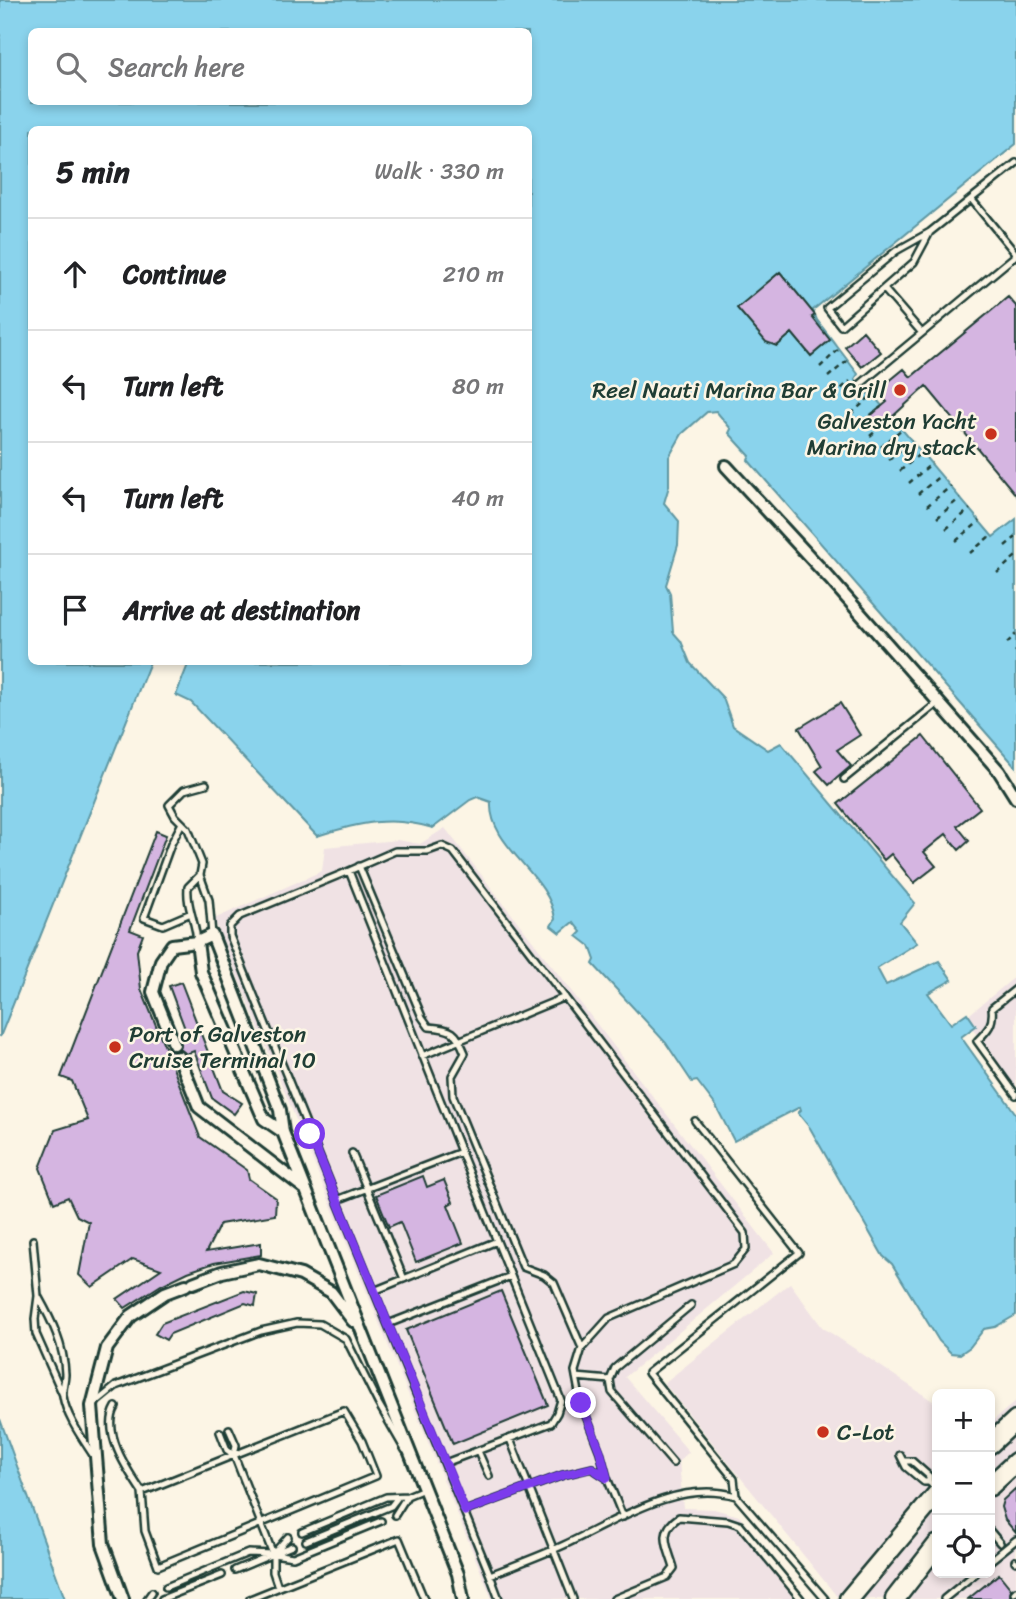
<!DOCTYPE html>
<meta charset="utf-8">
<style>
:root{--surface:#fff;--page:#f6f6f6;--text:#202124;--muted:#757577;--line:#e0e0e0}
body{margin:0;font-family:Sriracha,sans-serif;background:var(--page);color:var(--text)}
.controls{position:absolute;right:21px;bottom:21px;display:grid;overflow:hidden;border-radius:10px;box-shadow:0 4px 10px #0003}
.controls button{width:63px;height:63px;display:grid;place-items:center;padding:0;border:0;border-bottom:2px solid var(--line);background:var(--surface);color:var(--text);font:35px sans-serif}
.stop{position:absolute;width:21px;height:21px;margin:-16px;border:5px solid #7c3aed;border-radius:50%;background:#fff}
.stop.end{background:#7c3aed;border-color:#fff;box-shadow:0 2px 7px #0008}
.list{margin:0;padding:0;list-style:none}
h2{display:flex;justify-content:space-between;align-items:center;height:91px;margin:0;padding:0 28px;font-size:30px}
h2 small{font-size:23px;font-weight:400;color:var(--muted)}
.list li{display:grid;grid-template-columns:46px 1fr auto;gap:21px;align-items:center;box-sizing:border-box;height:112px;padding:0 28px;border-top:2px solid var(--line)}
.list b{display:block;font-size:26px;white-space:nowrap}
.list em{font-size:23px;font-style:normal;color:var(--muted)}
.icon{flex:none;width:38px;height:38px;fill:none;stroke:currentColor;stroke-width:2;stroke-linecap:round;stroke-linejoin:round}
.map{position:relative;flex:none;width:1016px;height:1599px;overflow:hidden}
.search{position:absolute;background:var(--surface);box-shadow:0 4px 10px #0003;left:28px;top:28px;width:504px;height:77px;display:flex;align-items:center;gap:18px;box-sizing:border-box;padding:0 24px;border-radius:10px;color:var(--muted);font-size:26px}
.panel{position:absolute;background:var(--surface);box-shadow:0 4px 10px #0003;left:28px;top:126px;width:504px;height:539px;border-radius:10px}
.map>svg:first-child{display:block}
.built{fill:#f0e2e4}
.water{fill:#8ad3ec;stroke:#5f97a2;stroke-width:2;fill-rule:evenodd}
.building{fill:#d5b5e1;stroke:#1f3d34;stroke-width:2}
.lines{fill:none;stroke-linecap:round;stroke-linejoin:round}
.lane-casing{stroke:#1f3d34;stroke-width:10}
.street-casing{stroke:#1f3d34;stroke-width:16}
.primary-casing{stroke:#1f3d34;stroke-width:23}
.path{stroke:#1f3d34;stroke-width:2.5;stroke-dasharray:5 5;stroke-linecap:butt}
.lane{stroke:#fcf5e5;stroke-width:5}
.street{stroke:#fcf5e5;stroke-width:10}
.primary{stroke:#fcf5e5;stroke-width:18}
.route{stroke:#7c3aed;stroke-width:9}
.poi-dot{fill:#c8321e;stroke:#fcf5e5;stroke-width:2.5}
.labels{text-anchor:middle;dominant-baseline:central;stroke-width:5;stroke-linejoin:round;paint-order:stroke}
.poi-label{font-size:23px;fill:#1f3d34;stroke:#fcf5e5;text-anchor:end}
</style>
<div class="map">
<svg width="1016" height="1599" viewBox="0 0 1016 1599">
<rect width="100%" height="100%" fill="#fcf5e5"/>
<filter id="ink" filterUnits="userSpaceOnUse"><feTurbulence type="fractalNoise" baseFrequency=".0143" numOctaves="2"/><feDisplacementMap in="SourceGraphic" scale="14" xChannelSelector="R" yChannelSelector="G"/><feConvolveMatrix kernelMatrix="1 2 1 2 8 2 1 2 1" color-interpolation-filters="sRGB"/></filter>
<g filter="url(#ink)">
<path class="built" d="M445,828l329,425 -149,124 64,75 -10,9 4,47 31,1 25,7 68,83h-315l-278,-680 108,-48 3,-24 72,-7 23,4z
M1016,976v113l-51,-71z
M790,1283l32,44 115,77v169h53v-150l26,-22v198h-177l-175,-216z"/>
<path class="water" d="M0,0h1016v144l-203,166 4,10 41,54 -3,5 14,16 3,-1 121,143 23,-18v248l-268,-307 2,-4 -21,-23 2,-4 -15,-18 -9,1 -25,22 -13,23v29l-5,17 15,18 -1,24 -12,40 4,8 3,39 8,9 9,22 33,35 10,28 35,24 13,-7 134,160 -15,19 17,21 -40,25 9,17 53,-24 13,19 -24,13 23,31 16,-11 9,13 -15,11 55,77v201l-21,12 -11,2 -14,18 -10,7 -9,-1 -12,-12 -47,-77 -9,-8 -73,-128 -12,-15 3,-3 -1,-3 -66,34 -18,-35 -19,-25 -5,1 -26,-39 -73,-79 2,-4 -5,-14 -13,-10 4,-4 -8,-10 -13,11 -9,-7 4,-7c-5,-44 -67,-73 -64,-117l-14,-5 -7,3 -37,28c-42,-13 -75,-5 -116,8l-126,-134 -15,-7 13,-33h339v-532h-496v532h118l-150,375zM32,32h496v70h-496z
M0,1419l65,180h-65z"/>
<path class="building" d="M780,272l35,43 -3,2 18,23 -19,16 -19,-23 -15,13 -11,-4 -29,-34z
M1008,297l8,9v189l-90,-109 -47,43 -10,-12 18,-15 -10,-11 27,-22 7,8z
M863,331l18,21 -19,15 -17,-20z
M840,703l20,32 -23,15 14,16 -22,19 -13,-14 6,-5 -23,-38z
M923,736l57,72 -23,18 12,15 -10,9 -13,-16 -22,18 12,14 -22,17 -23,-29 -7,6 -46,-56z
M156,831l10,4 -36,95 13,5 -6,16 4,38 24,58 8,5 -3,8 30,77 47,33 2,9 27,19 -1,17 -55,9 -14,28 55,-9v12l-47,8 -26,9 -27,13 -36,23 -8,-9 44,-30 -28,-10 -41,28 -13,-12 10,-53 -12,-6 -9,-19 -14,6 -14,-35 15,-38 33,-10 -16,-39 -11,-4z
M181,982l42,109 19,12 -8,11 -22,-16 -18,-47 -8,3 -6,-5 1,-8 7,-4 -19,-51z
M423,1176l4,11 17,-7 9,22 -5,3 15,38 -47,19 -16,-40 -11,5 -13,-32z
M244,1291l13,3 -2,12 -10,-3 -75,31 -4,6 -11,-6 7,-11z
M501,1291l47,114 -95,39 -47,-114z
M1016,1488v45l-11,-13 -4,-13 2,-7z
M999,1574l12,15 -1,7 6,3h-48z"/>
<g class="lines">
<defs>
<path id="lane" d="M972,200l44,54
M930,232l-16,30 -73,64 -14,-18 69,-57 34,-19 86,-69
M884,289l38,44
M857,387l159,-132
M844,779l95,-77
M206,784l-22,6 -15,15 6,11 13,13 14,35 -2,11 9,25 3,35
M182,823l-11,21 -27,74 19,7 28,-12
M359,866l63,151 7,10c24,2 27,4 36,26l-13,23 1,20 70,171 21,8 10,8 28,65
M349,871l46,-20h33l14,-5 11,5 292,382 1,16 -12,15 -125,54 -27,30 -7,23 6,32 19,49 7,26
M197,942c-1,-21 -11,-35 -9,-55l12,-12
M1016,989l-24,19c2,16 -4,22 -15,33l39,54
M422,1056l143,-59
M695,1121l104,132 -151,120 86,106 2,17
M352,1153l52,126
M337,1200l-107,-264v-10l10,-10 109,-45 112,281
M33,1240l5,56
M374,1291l123,-50
M388,1324l123,-48
M576,1377l34,3
M63,1395l-27,-61 -1,-15 3,-23c14,25 26,49 27,78 0,7 -3,15 -2,22 3,20 19,42 30,59
M94,1404l22,-18 145,-55 36,-8 23,1 26,15 32,64 27,47
M116,1407c-15,25 12,64 26,85
M229,1429l7,16 -2,10
M220,1432l7,18 7,5
M510,1439l63,160
M478,1451l11,25
M234,1455l110,-44 18,30 14,35 -218,90 -13,-35 -3,-39 92,-37 39,99v18l5,15
M900,1455l6,12 18,15h5l8,7
M905,1461h7l17,15v6
M445,1463l106,-40 6,-10 4,-13 -100,-248 -124,48 153,375c25,-10 50,-19 74,-30 52,-24 113,-66 172,-49l89,103
M673,1463l-61,-71 -2,-12 5,-12 76,-63
M407,1496l17,-7
M465,1511l98,-36 29,-7 15,10 16,39
M990,1531l10,12
M302,1532l84,-35 21,-1 -12,19
M288,1537l-15,17 20,3 88,-36
M306,1541l85,-35 7,-9
M275,1553l17,-7
M990,1561l26,-21
M1015,1561l1,1
M490,1575l9,24
M166,1587l82,-34 25,1 -38,16
M1014,1593l2,-2
M147,1599l5,-7
M162,1599l60,-24
M250,1599l149,-60 25,60
M614,1599l53,-22 7,-9c-6,-21 -17,-36 5,-51l49,4 12,4 61,74
M944,1599l32,-26"/>
<path id="street" d="M726,466l104,113 169,192 17,27
M197,942l4,30 63,147 19,13
M174,1044l-21,-52 8,-31 11,-16 25,-3 15,-7 68,175 3,22 23,58 152,384 5,25
M179,1057l20,50 105,81
M193,1283l29,-11 37,-8 42,11 30,17 22,29
M123,1599l-20,-55 -11,-138 15,-58 24,-32 34,-23 21,-8"/>
<path id="primary" d="M990,1444l26,-24
M990,1486l26,-24
M849,1599l88,-105
M895,1599l42,-54"/>
</defs>
<use href="#lane" class="lane-casing"/>
<use href="#street" class="street-casing"/>
<use href="#primary" class="primary-casing"/>
<path class="path" d="M820,367l18,-17
M828,377l19,-16
M834,395l16,-14
M851,414l20,-18
M863,421l18,-14
M870,436l22,-18
M881,447l22,-19
M889,460l23,-20
M900,471l22,-19
M909,483l23,-20
M918,494l23,-19
M927,506l24,-20
M937,518l23,-20
M946,529l24,-20
M956,541l24,-20
M1005,546l11,-9
M970,553l21,-18
M997,573l19,-17
M1007,643l9,-9
M1015,652l1,-1"/>
<use href="#lane" class="lane"/>
<use href="#street" class="street"/>
<use href="#primary" class="primary"/>
</g>
</g>
<g class="lines" filter="url(#ink)">
<path class="route" d="M310,1134l155,377 98,-36 29,-7 15,10 -7,-27 -19,-48"/>
</g>
<g class="poi-dot">
<circle cx="900" cy="390" r="7"/>
<circle cx="991" cy="434" r="7"/>
<circle cx="115" cy="1047" r="7"/>
<circle cx="823" cy="1432" r="7"/>
</g>
<g class="labels">
<g class="poi-label">
<text x="886" y="390">Reel Nauti Marina Bar &amp; Grill</text>
<text x="977" y="421">Galveston Yacht<tspan x="977" dy="26">Marina dry stack</tspan></text>
<text x="129" y="1034" text-anchor="start">Port of Galveston<tspan x="129" dy="26">Cruise Terminal 10</tspan></text>
<text x="837" y="1432" text-anchor="start">C-Lot</text>
</g>
</g>
</svg>
<div class="controls">
<button>+</button>
<button>−</button>
<button><svg class="icon" aria-label="locate" viewBox="0 0 24 24"><circle cx="12" cy="12" r="6"/><path d="M12 2v4M12 18v4M2 12h4M18 12h4"/></svg></button>
</div>
<div class="stop" style="left:310px;top:1134px"></div>
<div class="stop end" style="left:581px;top:1403px"></div>
<div class="search"><svg class="icon" aria-label="search" viewBox="0 0 24 24"><circle cx="10" cy="10" r="6"/><path d="M15 15l6 6"/></svg>Search here</div>
<section class="panel">
<h2>5 min<small>Walk · 330 m</small></h2>
<ul class="list">
<li><svg class="icon" aria-label="ahead" viewBox="0 0 24 24"><path d="M12 20V5M6 11l6-6 6 6"/></svg><div><b>Continue</b></div><em>210 m</em></li>
<li><svg class="icon" aria-label="left" viewBox="0 0 24 24"><path d="M17 20v-9H6M10 6l-5 5 5 5"/></svg><div><b>Turn left</b></div><em>80 m</em></li>
<li><svg class="icon" aria-label="left" viewBox="0 0 24 24"><path d="M17 20v-9H6M10 6l-5 5 5 5"/></svg><div><b>Turn left</b></div><em>40 m</em></li>
<li><svg class="icon" aria-label="arrive" viewBox="0 0 24 24"><path d="M6 21V4h12l-3 4 3 4H6"/></svg><div><b>Arrive at destination</b></div></li>
</ul>
</section>
</div>
